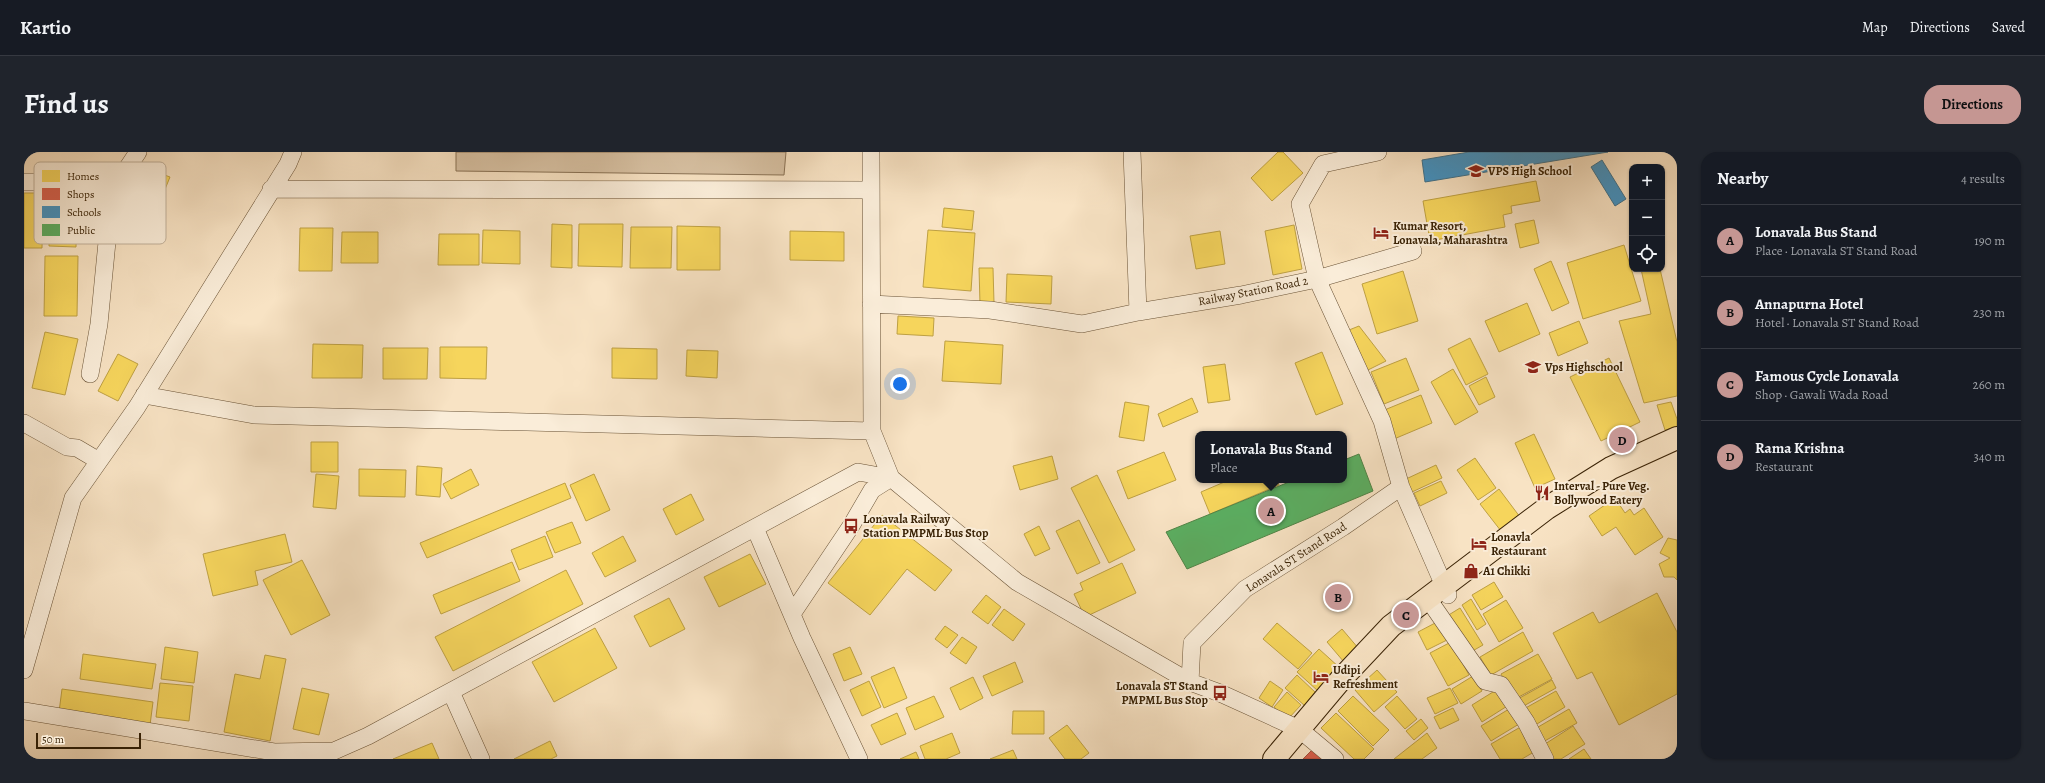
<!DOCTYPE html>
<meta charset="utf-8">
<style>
:root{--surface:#171b24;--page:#20242c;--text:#f1f3f6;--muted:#9ea1a6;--line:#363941;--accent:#c59692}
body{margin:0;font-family:Alegreya,serif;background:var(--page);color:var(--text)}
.controls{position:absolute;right:12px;top:12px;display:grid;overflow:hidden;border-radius:8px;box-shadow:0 1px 3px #0004}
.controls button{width:36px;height:36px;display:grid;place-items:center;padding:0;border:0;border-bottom:1px solid var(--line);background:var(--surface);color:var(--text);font:20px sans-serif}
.scale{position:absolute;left:12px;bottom:10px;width:105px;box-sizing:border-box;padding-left:4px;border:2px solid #3a2306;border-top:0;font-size:11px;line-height:14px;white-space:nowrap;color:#3a2306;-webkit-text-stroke:3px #faedd9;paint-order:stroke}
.you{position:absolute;left:876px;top:232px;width:14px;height:14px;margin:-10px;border:3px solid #fff;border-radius:50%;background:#1a73e8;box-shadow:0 0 0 6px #1a73e833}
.badge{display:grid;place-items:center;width:26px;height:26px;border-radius:50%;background:var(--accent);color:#111;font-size:13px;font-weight:700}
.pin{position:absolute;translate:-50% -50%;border:2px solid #fff;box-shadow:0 1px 4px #0006}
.popup{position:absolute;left:1171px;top:279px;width:152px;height:52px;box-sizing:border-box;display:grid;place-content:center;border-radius:8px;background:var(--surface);filter:drop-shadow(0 1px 3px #0005);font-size:13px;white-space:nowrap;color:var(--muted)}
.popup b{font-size:15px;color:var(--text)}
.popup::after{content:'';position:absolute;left:50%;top:100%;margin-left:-8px;border:8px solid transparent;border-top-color:var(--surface)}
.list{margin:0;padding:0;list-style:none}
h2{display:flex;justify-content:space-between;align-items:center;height:52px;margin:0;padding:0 16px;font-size:17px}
h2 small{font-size:13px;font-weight:400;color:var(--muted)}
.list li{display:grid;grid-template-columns:26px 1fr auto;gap:12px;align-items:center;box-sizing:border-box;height:72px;padding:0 16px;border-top:1px solid var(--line)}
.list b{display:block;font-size:15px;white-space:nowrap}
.list p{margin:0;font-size:13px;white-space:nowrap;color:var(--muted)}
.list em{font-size:13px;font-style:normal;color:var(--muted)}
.icon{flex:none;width:22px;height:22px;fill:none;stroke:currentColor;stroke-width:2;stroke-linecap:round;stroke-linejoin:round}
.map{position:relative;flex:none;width:1653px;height:607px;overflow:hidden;border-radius:16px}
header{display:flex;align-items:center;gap:24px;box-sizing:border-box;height:56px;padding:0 20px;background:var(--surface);border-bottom:1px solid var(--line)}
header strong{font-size:19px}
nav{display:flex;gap:22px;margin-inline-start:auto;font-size:14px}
.intro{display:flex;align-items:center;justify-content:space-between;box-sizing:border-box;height:96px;padding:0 24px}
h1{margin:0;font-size:28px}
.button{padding:10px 18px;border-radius:16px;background:var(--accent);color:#111;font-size:14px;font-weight:700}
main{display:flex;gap:24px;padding:0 24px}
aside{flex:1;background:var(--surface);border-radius:16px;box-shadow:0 1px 3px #0004}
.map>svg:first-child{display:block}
.green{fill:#d8c2a4;stroke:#897255}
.homes{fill:#f6d55c;stroke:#bea042}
.shops{fill:#d6604d;stroke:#a74e38}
.schools{fill:#4393c3;stroke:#40718a}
.public{fill:#5aae61;stroke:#508446}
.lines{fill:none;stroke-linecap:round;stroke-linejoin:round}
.minor-casing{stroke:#6a5336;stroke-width:18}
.trunk-casing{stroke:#3a2306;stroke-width:24}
.minor{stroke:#faedd9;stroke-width:17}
.trunk{stroke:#f8e3c4;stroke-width:22}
.labels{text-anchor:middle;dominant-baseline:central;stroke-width:4;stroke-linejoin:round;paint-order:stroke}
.poi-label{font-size:12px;font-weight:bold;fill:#3a2306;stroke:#faedd9;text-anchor:start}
.street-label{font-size:12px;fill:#3a2306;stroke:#faedd9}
.key{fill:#faedd9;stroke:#c0b09a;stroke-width:1}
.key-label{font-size:11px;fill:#3a2306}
</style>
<header>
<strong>Kartio</strong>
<nav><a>Map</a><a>Directions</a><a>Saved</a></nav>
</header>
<div class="intro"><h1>Find us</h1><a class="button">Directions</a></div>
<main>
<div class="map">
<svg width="1653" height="607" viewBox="0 0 1653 607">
<rect width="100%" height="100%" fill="#f8e3c4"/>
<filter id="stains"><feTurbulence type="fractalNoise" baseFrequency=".005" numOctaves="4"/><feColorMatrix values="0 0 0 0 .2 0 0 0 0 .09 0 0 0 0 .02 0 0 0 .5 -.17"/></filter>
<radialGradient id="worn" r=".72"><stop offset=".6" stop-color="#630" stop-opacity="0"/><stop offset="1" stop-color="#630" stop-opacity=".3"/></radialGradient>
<path class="green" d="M432,0h330l-2,23 -328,-4z"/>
<path class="homes" d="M1254,0h5l20,21 -31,28 -21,-23z
M122,16l24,9 -9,22 -24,-9z
M1512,29l4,20 -29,5 1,7 -9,2 2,12 -75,14 -7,-40z
M1606,40h2v27z
M0,41h19l-1,55h-18z
M26,49l27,1 -1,45 -27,-1z
M920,56l30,3 -2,19 -30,-3z
M1510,68l5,23 -19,5 -5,-24z
M528,72l20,1v43l-21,-1z
M555,72h44l-1,43 -44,-1z
M1270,73l8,44 -29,6 -8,-44z
M653,74l43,1v43h-43z
M607,75h41l-1,41h-41z
M276,76h33l-1,43h-33z
M459,78l37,1v33l-38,-1z
M904,78l47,3 -4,58 -48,-4z
M766,79l54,1v29l-54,-1z
M1196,79l5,33 -29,5 -6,-33z
M318,80h36v31h-37z
M415,82h40v31h-41z
M1600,93l17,56 -58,18 -16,-56z
M21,104h33l-1,60h-33z
M1527,109l18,42 -17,8 -18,-42z
M955,116h14l1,35 -14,1z
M1617,117h19l17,73v54l-33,7 -25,-82 32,-7z
M1379,119l15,50 -41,13 -15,-50z
M983,122l45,2 -1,28 -45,-2z
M1503,151l13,31 -41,18 -14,-31z
M874,164l36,2 -1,18 -36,-2z
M1555,169l9,22 -30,13 -9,-23z
M1335,174l27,35 -20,10 -17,-41z
M21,180l33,7 -13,56 -33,-7z
M1446,186l18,36 -22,11 -18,-36z
M921,189l58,4 -2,39 -59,-3z
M289,192l50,1 -1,33h-50z
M416,195h47l-1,32 -46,-1z
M359,196h45l-1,31h-44z
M588,196l45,1v30l-45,-1z
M663,198l31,1 -1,27 -31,-2z
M1298,200l21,52 -27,11 -21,-52z
M94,202l20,10 -20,37 -20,-10z
M1382,206l13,32 -35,14 -13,-32z
M1585,206l31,64 -39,19 -31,-64z
M1201,212l5,36 -22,3 -5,-36z
M1429,217l25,43 -23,13 -24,-43z
M1462,225l9,20 -16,8 -10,-19z
M1397,243l11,28 -38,16 -12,-28z
M1168,246l6,14 -35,15 -5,-13z
M1101,250l24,4 -5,35 -25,-4z
M1647,250l6,17v8l-12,3 -8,-25z
M1510,282l21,45 -20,9 -20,-45z
M287,290h27v30h-27z
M1140,300l12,28 -48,19 -11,-28z
M1028,304l6,23 -38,11 -7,-24z
M1451,306l21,30 -18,12 -21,-30z
M1412,313l6,13 -30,14 -6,-13z
M393,314l25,2 -2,29 -24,-2z
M335,317l47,1 -1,27 -46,-1z
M447,317l8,16 -28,14 -8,-15z
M292,322l23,2 -3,33 -23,-2z
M570,322l16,36 -24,11 -16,-36z
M1073,323l38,75 -26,13 -38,-75z
M1205,328h48l2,5 -69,29 -9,-22z
M1417,329l6,12 -27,13 -6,-13z
M541,331l6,15 -144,60 -7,-15z
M1475,337l21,28 -19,14 -21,-27z
M667,342l13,26 -28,15 -13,-26z
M1591,346l10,15 5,-4 4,6 10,-7 19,29 -28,18 -19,-28 -14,9 -13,-20z
M858,363l70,55 -17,21 -28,-22 -37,46 -42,-32z
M1055,368l21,43 -23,11 -21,-43z
M548,370l9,21 -26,10 -9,-21z
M1015,374l11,23 -15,7 -11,-22z
M261,382l7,28 -37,9 3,14 -45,11 -10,-42z
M521,384l8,21 -34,13 -8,-20z
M599,384l13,25 -31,16 -13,-24z
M1644,386l9,2v40l-3,-3h-10l-5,-13 11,-6 -10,-5z
M726,402l16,30 -47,23 -15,-30z
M278,408l28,55 -39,20 -28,-55z
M488,410l8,19 -79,33 -8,-19z
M1098,411l14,30 -51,24 -11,-23 9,-4 -3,-7z
M542,418l17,34 -130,67 -18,-34z
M1470,430l9,15 -22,13 -9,-15z
M1633,441l20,39v62l-58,31 -27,-53 -15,7 -24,-46 40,-21 6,11z
M962,443l15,12 -13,17 -16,-12z
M645,446l16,31 -35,18 -16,-31z
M1447,447l15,25 -9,6 -15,-25z
M1482,448l17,28 -24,14 -16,-28z
M1436,456l23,37 -14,8 -22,-37z
M980,457l21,15 -12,17 -21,-16z
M1413,470l10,18 -20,10 -9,-18z
M1253,471l35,30 -14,16 -35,-30z
M921,474l13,9 -11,13 -12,-9z
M571,476l22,40 -63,34 -22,-40z
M1318,477l17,20 -15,13 -17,-20z
M1499,480l10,19 -42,24 -11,-18z
M938,485l15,10 -11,17 -16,-11z
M1427,490l18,33 -21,11 -18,-33z
M141,495l33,5 -4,31 -33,-4z
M826,495l12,27 -18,7 -11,-27z
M1295,497l21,19 -22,23 -21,-19z
M59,502l73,10 -4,25 -72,-10z
M1514,502l14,25 -37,20 -14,-25z
M241,503l21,4 -16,82 -46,-9 11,-58 25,5z
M991,510l8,20 -31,14 -9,-20z
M870,515l13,31 -23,10 -13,-31z
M1353,518l20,22 -23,20 -19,-22z
M1273,523l19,18 -11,13 -20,-18z
M1449,524l9,15 -21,13 -9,-15z
M949,525l10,21 -23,12 -10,-22z
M1528,528l4,8 -36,20 -4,-8z
M845,529l12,26 -19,9 -12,-26z
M1246,529l13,9 -11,17 -13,-9z
M136,531l33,3 -4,35 -33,-4z
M1477,535l11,16 -30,19 -10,-17z
M278,536l27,6 -10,41 -26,-6z
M1426,536l8,15 -23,11 -8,-16z
M38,537l91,13 -3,23 -91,-13z
M1532,539l9,16 -33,20 -10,-17z
M1263,540l14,13 -13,14 -14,-12z
M910,544l10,21 -29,13 -9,-22z
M1329,544l36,34 -16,16 -35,-35z
M1373,544l20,23 -12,10 -20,-22z
M1490,554l10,15 -33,20 -10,-15z
M1429,556l6,12 -19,9 -6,-12z
M1545,557l8,14 -36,20 -8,-13z
M989,559h31v23h-32z
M873,561l9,21 -25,11 -10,-20z
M1312,561l38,36 -10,10h-10l-33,-31z
M1397,567l7,9 -14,12 -8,-9z
M1043,573l22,28 -8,6h-16l-16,-21z
M1500,573l15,24 -17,10h-22l-9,-15z
M1549,574l12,18 -24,15h-11l-8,-13z
M928,581l8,20 -14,6h-21l-5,-13z
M1403,581l10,15 -15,11h-28z
M526,589l7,15 -6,3h-37z
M408,591l7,16h-46z
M1560,597l7,10h-22z
M989,598l4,9h-27z
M892,600l3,7h-19z"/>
<path class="shops" d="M1289,597l11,10h-21z"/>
<path class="schools" d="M1445,0h139l-183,30 -3,-22z
M1578,8l24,39 -11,7 -24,-39z"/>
<path class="public" d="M1335,302l14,37 -186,78 -21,-37 128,-52h50v-20z"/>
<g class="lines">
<defs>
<path id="minor" d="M847,0l1,279 19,47 126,104 173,100 30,11 79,36 36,30
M1108,0l6,160
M1354,0l-55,12 -23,40 17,75 96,-28
M0,30h94
M247,37l599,1
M847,152l119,6 92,14 56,-12 103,-17 76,-16 65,142 19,66 47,108
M66,222l9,-50 8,-82 11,-60 20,-30
M120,243l110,20 618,16
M0,271l43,24 10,1 22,13
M731,376l47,110 57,121
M1409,454l52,75 16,4 25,37 19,37
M768,462l59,-88 21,-36 19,-12
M0,518l49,-172 64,-91 151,-243 5,-12
M1166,530l2,-39 53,-54 98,-62 58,-40
M427,540l30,67
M0,559l250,41 60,-1 34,-15 490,-264 33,6"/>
<path id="trunk" d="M1250,607l69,-82 48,-51 156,-118 64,-40 66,-30"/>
</defs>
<use href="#minor" class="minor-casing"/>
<use href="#trunk" class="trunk-casing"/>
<use href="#minor" class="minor"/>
<use href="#trunk" class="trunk"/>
</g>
<defs>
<symbol id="school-bare" viewBox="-9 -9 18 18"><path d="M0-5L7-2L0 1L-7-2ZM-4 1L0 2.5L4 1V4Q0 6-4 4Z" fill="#8f2418" stroke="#faedd9" stroke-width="2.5" paint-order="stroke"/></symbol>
<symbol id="hotel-bare" viewBox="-9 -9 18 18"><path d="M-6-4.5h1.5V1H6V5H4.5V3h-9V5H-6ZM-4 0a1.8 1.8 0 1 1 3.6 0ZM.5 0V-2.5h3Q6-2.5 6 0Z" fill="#8f2418" stroke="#faedd9" stroke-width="2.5" paint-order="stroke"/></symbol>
<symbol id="restaurant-bare" viewBox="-9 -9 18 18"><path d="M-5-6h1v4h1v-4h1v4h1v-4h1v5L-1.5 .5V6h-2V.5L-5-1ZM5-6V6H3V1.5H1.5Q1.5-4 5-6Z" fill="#8f2418" stroke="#faedd9" stroke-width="2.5" paint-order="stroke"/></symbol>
<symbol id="bus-bare" viewBox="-9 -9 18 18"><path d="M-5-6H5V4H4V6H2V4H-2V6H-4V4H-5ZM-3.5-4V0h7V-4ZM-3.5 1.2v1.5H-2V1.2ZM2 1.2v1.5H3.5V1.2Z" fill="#8f2418" stroke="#faedd9" stroke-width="2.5" paint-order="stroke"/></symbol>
<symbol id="shop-bare" viewBox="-9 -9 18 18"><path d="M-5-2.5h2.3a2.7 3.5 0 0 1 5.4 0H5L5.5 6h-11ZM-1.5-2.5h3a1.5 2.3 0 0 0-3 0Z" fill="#8f2418" stroke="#faedd9" stroke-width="2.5" paint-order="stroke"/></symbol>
</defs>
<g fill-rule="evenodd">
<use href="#school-bare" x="1441" y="8" width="22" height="22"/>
<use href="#hotel-bare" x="1346" y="70" width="22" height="22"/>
<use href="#school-bare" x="1498" y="204" width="22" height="22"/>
<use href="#restaurant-bare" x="1507" y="330" width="22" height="22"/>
<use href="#bus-bare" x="816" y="363" width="22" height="22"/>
<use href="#hotel-bare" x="1444" y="381" width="22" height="22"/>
<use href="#shop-bare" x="1436" y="408" width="22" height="22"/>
<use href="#hotel-bare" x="1286" y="514" width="22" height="22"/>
<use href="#bus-bare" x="1185" y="530" width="22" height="22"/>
</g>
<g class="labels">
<g class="poi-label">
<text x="1464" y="19">VPS High School</text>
<text x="1369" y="74">Kumar Resort,<tspan x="1369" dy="14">Lonavala, Maharashtra</tspan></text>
<text x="1521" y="215">Vps Highschool</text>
<text x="1530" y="334">Interval - Pure Veg.<tspan x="1530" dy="14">Bollywood Eatery</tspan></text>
<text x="839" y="367">Lonavala Railway<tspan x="839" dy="14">Station PMPML Bus Stop</tspan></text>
<text x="1467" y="385">Lonavla<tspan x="1467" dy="14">Restaurant</tspan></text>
<text x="1459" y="419">A1 Chikki</text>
<text x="1309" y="518">Udipi<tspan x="1309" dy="14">Refreshment</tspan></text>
<text x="1184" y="534" text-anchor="end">Lonavala ST Stand<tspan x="1184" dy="14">PMPML Bus Stop</tspan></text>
</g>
<g class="street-label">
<text transform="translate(1229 139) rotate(-11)">Railway Station Road 2</text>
<text transform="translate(1272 405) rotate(-33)">Lonavala ST Stand Road</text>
</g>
</g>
<rect x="10" y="10" width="132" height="82" rx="6" class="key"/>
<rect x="18" y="18" width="18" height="12" fill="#f6d55c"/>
<rect x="18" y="36" width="18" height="12" fill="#d6604d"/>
<rect x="18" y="54" width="18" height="12" fill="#4393c3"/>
<rect x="18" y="72" width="18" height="12" fill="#5aae61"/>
<g class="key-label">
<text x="43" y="28">Homes</text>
<text x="43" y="46">Shops</text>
<text x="43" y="64">Schools</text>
<text x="43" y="82">Public</text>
</g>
<rect width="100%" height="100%" filter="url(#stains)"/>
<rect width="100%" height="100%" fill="url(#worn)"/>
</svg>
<div class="controls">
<button>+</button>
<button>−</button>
<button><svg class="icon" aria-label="locate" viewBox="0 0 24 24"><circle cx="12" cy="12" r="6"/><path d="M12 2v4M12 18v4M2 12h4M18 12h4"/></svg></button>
</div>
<div class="scale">50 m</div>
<div class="you"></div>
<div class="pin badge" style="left:1247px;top:359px">A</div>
<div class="popup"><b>Lonavala Bus Stand</b>Place</div>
<div class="pin badge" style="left:1314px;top:445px">B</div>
<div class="pin badge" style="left:1382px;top:463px">C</div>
<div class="pin badge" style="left:1598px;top:288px">D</div>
</div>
<aside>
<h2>Nearby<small>4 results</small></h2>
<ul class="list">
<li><span class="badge">A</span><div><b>Lonavala Bus Stand</b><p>Place · Lonavala ST Stand Road</p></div><em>190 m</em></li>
<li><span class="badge">B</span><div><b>Annapurna Hotel</b><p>Hotel · Lonavala ST Stand Road</p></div><em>230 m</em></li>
<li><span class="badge">C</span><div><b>Famous Cycle Lonavala</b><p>Shop · Gawali Wada Road</p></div><em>260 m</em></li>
<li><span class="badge">D</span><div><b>Rama Krishna</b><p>Restaurant</p></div><em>340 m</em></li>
</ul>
</aside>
</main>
